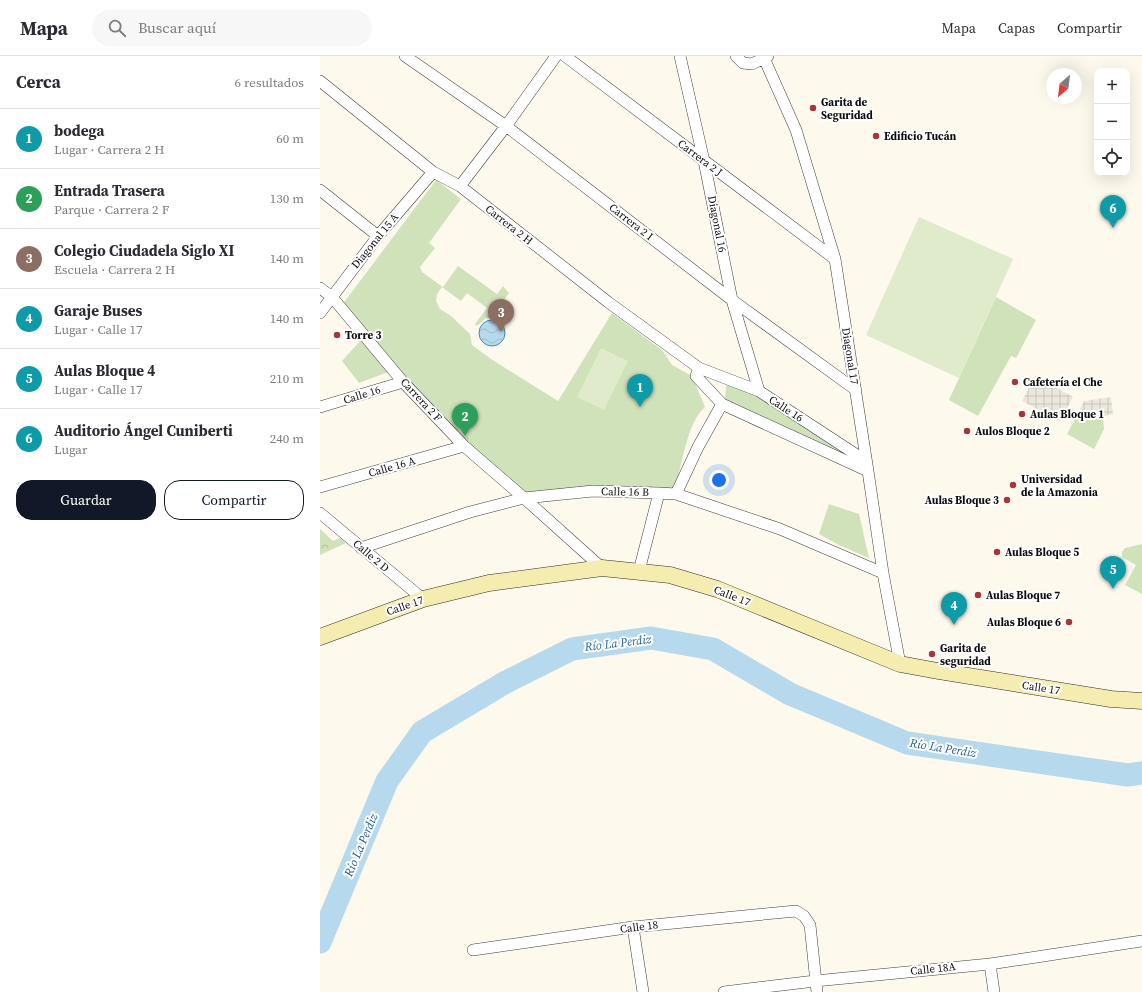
<!DOCTYPE html>
<html lang="es">
<meta charset="utf-8">
<style>
:root{--surface:#fff;--page:#f7f7f7;--text:#2b2b33;--muted:#7c7c81;--line:#e1e1e2;--accent:#111827}
body{margin:0;font-family:"Source Serif 4",serif;background:var(--page);color:var(--text)}
.controls{position:absolute;right:12px;top:12px;display:grid;overflow:hidden;border-radius:8px;box-shadow:0 4px 16px #0002}
.controls button{width:36px;height:36px;display:grid;place-items:center;padding:0;border:0;border-bottom:1px solid var(--line);background:var(--surface);color:var(--text);font:20px sans-serif}
.compass{position:absolute;left:726px;top:12px;width:36px;height:36px;border-radius:50%;background:var(--surface);box-shadow:0 4px 16px #0002;rotate:208deg}
.you{position:absolute;left:399px;top:424px;width:14px;height:14px;margin:-10px;border:3px solid #fff;border-radius:50%;background:#1a73e8;box-shadow:0 0 0 6px #1a73e833}
.badge{display:grid;place-items:center;width:26px;height:26px;border-radius:50%;background:var(--accent);color:#fff;font-size:13px;font-weight:700}
.pin{position:absolute;translate:-50% -33px;filter:drop-shadow(0 1px 2px #0008)}
.pin::after{content:'';position:absolute;top:21px;width:14px;height:12px;background:inherit;clip-path:polygon(0 0,100% 0,50% 100%)}
.list{margin:0;padding:0;list-style:none}
h2{display:flex;justify-content:space-between;align-items:center;height:52px;margin:0;padding:0 16px;font-size:17px}
h2 small{font-size:13px;font-weight:400;color:var(--muted)}
.list li{display:grid;grid-template-columns:26px 1fr auto;gap:12px;align-items:center;box-sizing:border-box;height:60px;padding:0 16px;border-top:1px solid var(--line)}
.list b{display:block;font-size:15px;white-space:nowrap}
.list p{margin:0;font-size:13px;white-space:nowrap;color:var(--muted)}
.list em{font-size:13px;font-style:normal;color:var(--muted)}
.actions{display:flex;gap:8px;padding:12px 16px}
.actions a{flex:1;padding:9px 0;border:1px solid var(--accent);border-radius:16px;text-align:center;font-size:14px;color:var(--accent)}
.actions .main{background:var(--accent);color:#fff}
.icon{flex:none;width:22px;height:22px;fill:none;stroke:currentColor;stroke-width:2;stroke-linecap:round;stroke-linejoin:round}
.map{position:relative;flex:none;width:822px;height:936px;overflow:hidden}
header{display:flex;align-items:center;gap:24px;box-sizing:border-box;height:56px;padding:0 20px;background:var(--surface);border-bottom:1px solid var(--line)}
header strong{font-size:19px}
nav{display:flex;gap:22px;margin-inline-start:auto;font-size:14px}
.search{width:280px;height:36px;background:var(--page);display:flex;align-items:center;gap:10px;box-sizing:border-box;padding:0 14px;border-radius:22px;color:var(--muted);font-size:15px}
main{display:flex}
aside{flex:1;background:var(--surface)}
.map>svg:first-child{display:block}
.grass{fill:#cfe2ba}
.park{fill:url(#park-crowns)}
.pitch{fill:#dfebcb}
.plaza{fill:url(#plaza-grid)}
.water{fill:url(#water-waves);stroke:#478cbc}
.lines{fill:none;stroke-linecap:round;stroke-linejoin:round}
.river{stroke:#b7d9ee;stroke-width:23}
.street-casing{stroke:#3e3e3e;stroke-width:12}
.secondary-casing{stroke:#2d2d2d;stroke-width:17}
.street{stroke:#fff;stroke-width:11}
.secondary{stroke:#f5edaf;stroke-width:16}
.poi-dot{fill:#a9353a;stroke:#fff;stroke-width:1.5}
.labels{text-anchor:middle;dominant-baseline:central;stroke-width:4;stroke-linejoin:round;paint-order:stroke}
.poi-label{font-size:11px;font-weight:bold;fill:#0b0b0b;stroke:#fff;text-anchor:start}
.street-label{font-size:11px;fill:#0b0b0b;stroke:#fff}
.water-label{font-size:12px;font-style:italic;fill:#255f8d;stroke:#fff}
</style>
<header>
<strong>Mapa</strong>
<div class="search"><svg class="icon" aria-label="search" viewBox="0 0 24 24"><circle cx="10" cy="10" r="6"/><path d="M15 15l6 6"/></svg>Buscar aquí</div>
<nav><a>Mapa</a><a>Capas</a><a>Compartir</a></nav>
</header>
<main>
<aside>
<h2>Cerca<small>6 resultados</small></h2>
<ul class="list">
<li><span class="badge" style="background:#0f9aa8">1</span><div><b>bodega</b><p>Lugar · Carrera 2 H</p></div><em>60 m</em></li>
<li><span class="badge" style="background:#2e9e5b">2</span><div><b>Entrada Trasera</b><p>Parque · Carrera 2 F</p></div><em>130 m</em></li>
<li><span class="badge" style="background:#8d6e63">3</span><div><b>Colegio Ciudadela Siglo XI</b><p>Escuela · Carrera 2 H</p></div><em>140 m</em></li>
<li><span class="badge" style="background:#0f9aa8">4</span><div><b>Garaje Buses</b><p>Lugar · Calle 17</p></div><em>140 m</em></li>
<li><span class="badge" style="background:#0f9aa8">5</span><div><b>Aulas Bloque 4</b><p>Lugar · Calle 17</p></div><em>210 m</em></li>
<li><span class="badge" style="background:#0f9aa8">6</span><div><b>Auditorio Ángel Cuniberti</b><p>Lugar</p></div><em>240 m</em></li>
</ul>
<div class="actions"><a class="main">Guardar</a><a>Compartir</a></div>
</aside>
<div class="map">
<svg width="822" height="936" viewBox="0 0 822 936">
<defs>
<pattern id="park-crowns" width="20" height="18" patternUnits="userSpaceOnUse"><rect width="20" height="18" fill="#cfe2ba"/><path d="M2 6a3 3 0 1 1 6 0M12 15a3 3 0 1 1 6 0" fill="none" stroke="#b0c19f"/></pattern>
<pattern id="plaza-grid" width="8" height="8" patternUnits="userSpaceOnUse"><rect width="8" height="8" fill="#ebe7dc"/><path d="M0 4h8M4 0v8" fill="none" stroke="#c8c5bb"/></pattern>
<pattern id="water-waves" width="16" height="10" patternUnits="userSpaceOnUse"><rect width="16" height="10" fill="#b7d9ee"/><path d="M0 5q4-4 8 0t8 0" fill="none" stroke="#9cb9cb"/></pattern>
</defs>
<rect width="100%" height="100%" fill="#fdf9ec"/>
<path class="grass" d="M116,124l25,19 -32,44 6,5 -15,19 2,5 21,15 15,-21 39,28 6,-8 6,7 -18,25h-5l-9,8 -2,-2 12,-16 -20,-15 -6,8 -19,-14 -5,7 -1,7 4,8 11,7 19,18 2,11 19,14 67,42 54,-88 50,37 10,15 20,11 13,31c-18,15 -24,61 -30,84l-83,-5 -68,7 -57,-50 -59,-64 -66,-74z
M676,241l40,23 -20,38 -5,-2 -33,60 -29,-16z
M41,284l27,32 -29,11 -17,-22z
M407,327l27,11 82,51 12,11 -124,-54z
M758,357c8,6 15,6 25,4l1,12 -10,20 -27,-15z
M509,448l30,10 10,44 -30,-13 -20,-11z
M822,488v50l-17,-9 11,-20 -14,-8v-5l3,-4z"/>
<path class="park" d="M139,362l11,12 -3,13 -22,-24z
M0,473l13,12 7,-3 6,5 -26,12z"/>
<path class="pitch" d="M599,161l94,42 -54,119 -93,-43z
M281,292l27,13 -24,49 -27,-13z"/>
<path class="plaza" d="M715,320l38,21 -13,24 -38,-20z
M791,341l2,17 -21,5 -7,-2 -7,-4 6,-12z"/>
<path class="water" d="M159 277a13 13 0 1 1 26 0a13 13 0 1 1-26 0Z"/>
<g class="lines">
<path class="river" d="M0,886l67,-161 35,-49 84,-50 66,-33 79,-11 62,11 77,45 117,49 221,32 14,-2"/>
<defs>
<path id="street" d="M85,0l101,70 226,174 124,90
M245,0l270,203
M360,0l24,105 28,139 27,91
M416,0l7,7 9,1 16,-8
M443,0l33,74 39,129 33,212 15,102 17,91
M0,25l113,91 27,14 148,116 91,66 60,23 107,70
M140,130l46,-60 50,-70
M0,134l58,46
M0,232l12,9 71,85 61,64 60,52 78,70
M0,257l58,-77 55,-64
M379,312l-3,8 26,28 146,67
M0,351l83,-25
M0,431l144,-41
M356,438l22,-47 24,-43
M0,457l103,86
M41,492l109,-36 54,-14 69,-7 66,2 17,1 104,35 103,44
M319,515l20,-78
M313,871l10,65
M153,894l160,-23 163,-16 8,5 6,9 7,67
M670,908l4,28
M404,936l91,-11 175,-17 152,-23"/>
<path id="secondary" d="M0,581l103,-38 66,-16 113,-15 68,7 47,14 183,75 38,7 173,28 31,2"/>
</defs>
<use href="#street" class="street-casing"/>
<use href="#secondary" class="secondary-casing"/>
<use href="#street" class="street"/>
<use href="#secondary" class="secondary"/>
</g>
<g class="poi-dot">
<circle cx="493" cy="52" r="4"/>
<circle cx="556" cy="80" r="4"/>
<circle cx="17" cy="279" r="4"/>
<circle cx="695" cy="326" r="4"/>
<circle cx="702" cy="358" r="4"/>
<circle cx="647" cy="375" r="4"/>
<circle cx="693" cy="429" r="4"/>
<circle cx="687" cy="444" r="4"/>
<circle cx="677" cy="496" r="4"/>
<circle cx="658" cy="539" r="4"/>
<circle cx="749" cy="566" r="4"/>
<circle cx="612" cy="598" r="4"/>
</g>
<g class="labels">
<g class="poi-label">
<text x="501" y="46">Garita de<tspan x="501" dy="13">Seguridad</tspan></text>
<text x="564" y="80">Edificio Tucán</text>
<text x="25" y="279">Torre 3</text>
<text x="703" y="326">Cafetería el Che</text>
<text x="710" y="358">Aulas Bloque 1</text>
<text x="655" y="375">Aulos Bloque 2</text>
<text x="701" y="423">Universidad<tspan x="701" dy="13">de la Amazonia</tspan></text>
<text x="679" y="444" text-anchor="end">Aulas Bloque 3</text>
<text x="685" y="496">Aulas Bloque 5</text>
<text x="666" y="539">Aulas Bloque 7</text>
<text x="741" y="566" text-anchor="end">Aulas Bloque 6</text>
<text x="620" y="592">Garita de<tspan x="620" dy="13">seguridad</tspan></text>
</g>
<g class="street-label">
<text transform="translate(380 102) rotate(37)">Carrera 2 J</text>
<text transform="translate(311 166) rotate(38)">Carrera 2 I</text>
<text transform="translate(397 168) rotate(79)">Diagonal 16</text>
<text transform="translate(189 169) rotate(38)">Carrera 2 H</text>
<text transform="translate(55 185) rotate(-51)">Diagonal 15 A</text>
<text transform="translate(530 300) rotate(81)">Diagonal 17</text>
<text transform="translate(42 339) rotate(-17)">Calle 16</text>
<text transform="translate(101 344) rotate(47)">Carrera 2 F</text>
<text transform="translate(466 353) rotate(33)">Calle 16</text>
<text transform="translate(72 411) rotate(-16)">Calle 16 A</text>
<text transform="translate(305 436) rotate(1)">Calle 16 B</text>
<text transform="translate(51 500) rotate(40)">Calle 2 D</text>
<text transform="translate(412 540) rotate(21)">Calle 17</text>
<text transform="translate(85 550) rotate(-19)">Calle 17</text>
<text transform="translate(721 632) rotate(9)">Calle 17</text>
<text transform="translate(319 871) rotate(-7)">Calle 18</text>
<text transform="translate(613 913) rotate(-6)">Calle 18A</text>
</g>
<g class="water-label">
<text transform="translate(298 587) rotate(-7)">Río La Perdiz</text>
<text transform="translate(623 692) rotate(9)">Río La Perdiz</text>
<text transform="translate(41 789) rotate(-67)">Río La Perdiz</text>
</g>
</g>
</svg>
<div class="controls">
<button>+</button>
<button>−</button>
<button><svg class="icon" aria-label="locate" viewBox="0 0 24 24"><circle cx="12" cy="12" r="6"/><path d="M12 2v4M12 18v4M2 12h4M18 12h4"/></svg></button>
</div>
<svg class="compass" viewBox="-18 -18 36 36"><path d="M0-13l5 13h-10z" fill="#e53935"/><path d="M0 13l5-13h-10z" fill="#7c7c81"/></svg>
<div class="you"></div>
<div class="pin badge" style="left:320px;top:351px;background:#0f9aa8">1</div>
<div class="pin badge" style="left:145px;top:380px;background:#2e9e5b">2</div>
<div class="pin badge" style="left:181px;top:276px;background:#8d6e63">3</div>
<div class="pin badge" style="left:634px;top:569px;background:#0f9aa8">4</div>
<div class="pin badge" style="left:793px;top:533px;background:#0f9aa8">5</div>
<div class="pin badge" style="left:793px;top:172px;background:#0f9aa8">6</div>
</div>
</main>
